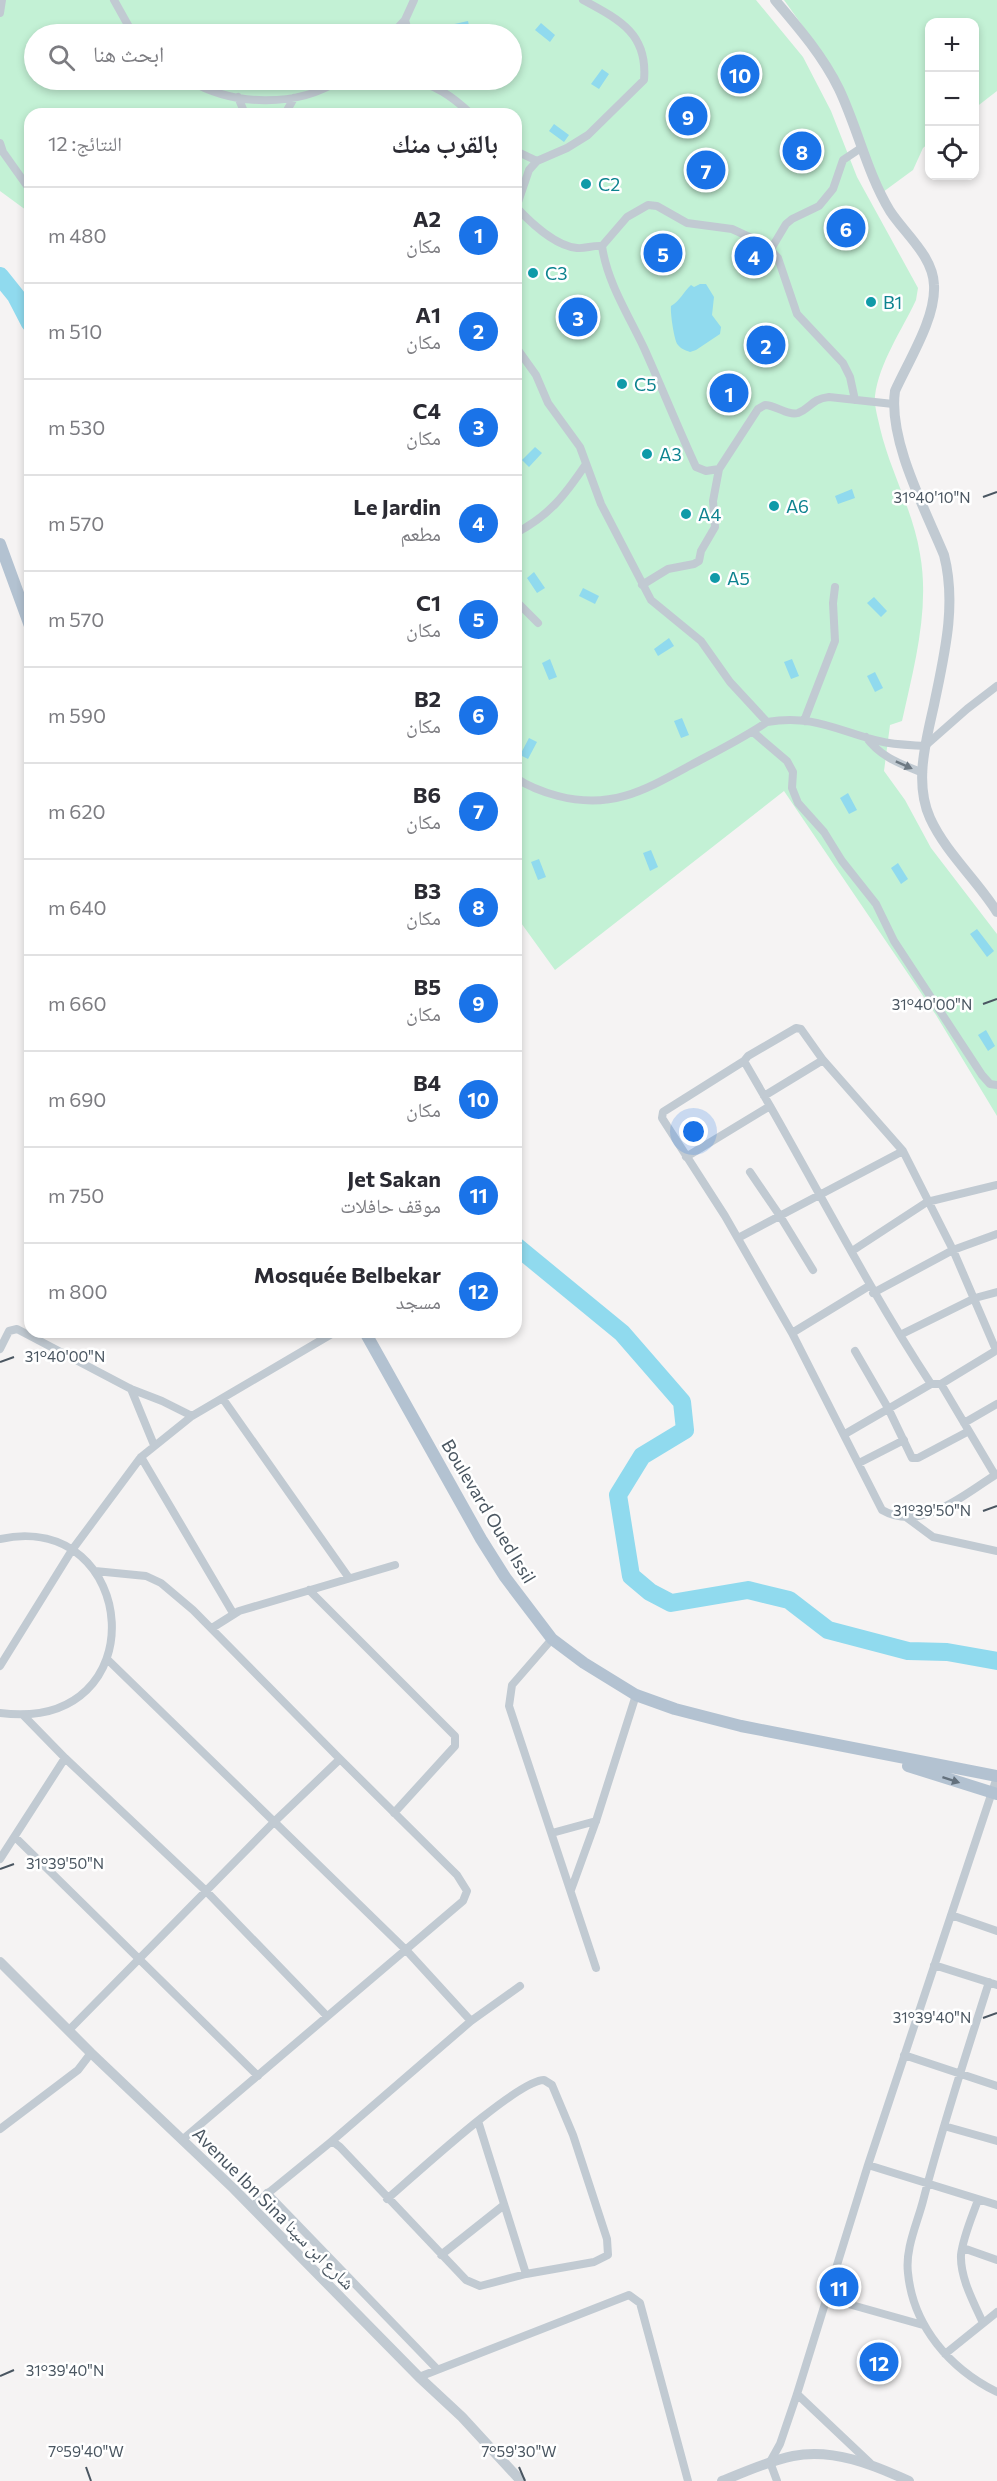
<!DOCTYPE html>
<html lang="ar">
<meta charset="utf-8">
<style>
:root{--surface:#fff;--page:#f7f7f7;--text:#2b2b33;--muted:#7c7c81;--line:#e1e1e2;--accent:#1a73e8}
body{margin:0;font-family:Commissioner,"Noto Naskh Arabic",sans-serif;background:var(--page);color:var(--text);direction:rtl}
.controls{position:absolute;right:18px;top:18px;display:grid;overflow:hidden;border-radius:12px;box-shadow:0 3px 9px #0003}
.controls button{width:54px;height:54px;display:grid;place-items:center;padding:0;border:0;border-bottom:2px solid var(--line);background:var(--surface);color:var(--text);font:30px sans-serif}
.you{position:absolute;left:694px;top:1132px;width:21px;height:21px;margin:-15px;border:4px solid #fff;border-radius:50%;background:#1a73e8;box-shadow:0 0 0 9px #1a73e833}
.badge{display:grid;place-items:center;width:39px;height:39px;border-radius:50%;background:var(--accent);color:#fff;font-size:20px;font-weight:700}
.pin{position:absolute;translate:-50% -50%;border:3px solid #fff;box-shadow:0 2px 6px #0006}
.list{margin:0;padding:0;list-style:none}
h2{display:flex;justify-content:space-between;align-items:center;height:78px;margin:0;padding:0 24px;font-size:26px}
h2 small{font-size:20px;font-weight:400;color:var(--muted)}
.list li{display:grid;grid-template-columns:39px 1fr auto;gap:18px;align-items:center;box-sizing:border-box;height:96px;padding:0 24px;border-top:2px solid var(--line)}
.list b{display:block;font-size:22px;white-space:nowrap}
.list p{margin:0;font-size:20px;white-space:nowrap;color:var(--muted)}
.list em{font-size:20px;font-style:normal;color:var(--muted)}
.icon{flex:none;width:33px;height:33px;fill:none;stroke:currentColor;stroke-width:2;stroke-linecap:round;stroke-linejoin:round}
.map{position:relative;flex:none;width:997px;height:2481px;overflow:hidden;direction:ltr}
.search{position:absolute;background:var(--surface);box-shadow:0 3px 9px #0003;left:24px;top:24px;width:498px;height:66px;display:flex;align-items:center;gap:15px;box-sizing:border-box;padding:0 21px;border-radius:33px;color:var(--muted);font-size:22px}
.panel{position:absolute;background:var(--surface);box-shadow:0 3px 9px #0003;left:24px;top:108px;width:498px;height:1230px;border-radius:18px;direction:rtl}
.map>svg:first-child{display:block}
.green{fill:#c3f1d5;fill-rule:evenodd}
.water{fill:#90daee}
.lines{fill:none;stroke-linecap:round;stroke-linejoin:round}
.river{stroke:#90daee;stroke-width:18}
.minor{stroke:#c1cad2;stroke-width:8}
.tertiary{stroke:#c1cad2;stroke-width:10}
.primary{stroke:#b3c2d1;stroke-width:12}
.oneway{fill:#6e7983}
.oneway2{fill:#64717d}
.ticks{fill:none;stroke:#4a5661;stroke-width:2}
.culture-dot{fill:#0f9aa8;stroke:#fff;stroke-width:2}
.labels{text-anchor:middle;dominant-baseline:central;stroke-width:5;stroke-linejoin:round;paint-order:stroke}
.culture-label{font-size:18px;fill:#0d838f;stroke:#fff;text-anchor:start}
.street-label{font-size:18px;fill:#4a5661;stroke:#fff}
.ticks-label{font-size:15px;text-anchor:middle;fill:#4a5661;stroke:#fff;stroke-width:5;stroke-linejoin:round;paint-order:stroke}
</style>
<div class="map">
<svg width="997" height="2481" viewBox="0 0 997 2481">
<rect width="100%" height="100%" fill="#f5f3f3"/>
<path class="green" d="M0,0h756l47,57 28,54 26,66 61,111 -2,12c-14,30 -37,63 -41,96 -1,10 3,22 5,32 10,43 33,82 40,126 10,55 -6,113 -18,167l-12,4 -6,46 21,29 26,48 66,86v182l-61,-101 -152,-224 -229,179 -39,-54v-802h-486v99l-30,-22zM34,34h478v46h-478z
M784,0h213v91l-22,17 -1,-86h-44l-1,121 -6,5 -10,22 -30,22 -58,-135z"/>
<path class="water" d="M468,21l2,9 -18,4 -2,-9z
M541,23l14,12 -5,7 -15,-12z
M602,69l7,5 -10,15 -8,-5z
M554,124l15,11 -5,7 -15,-11z
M700,284h6l8,13 -2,18 9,12 -1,7 -24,16 -6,2c-5,-2 -9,-3 -12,-7 -4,-4 -8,-34 -7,-39 10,-6 12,-14 20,-21l3,2z
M535,447l7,6 -13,14 -7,-7z
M852,489l3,9 -17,6 -3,-8z
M534,572l11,16 -8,5 -10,-15z
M583,588l16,8 -4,8 -16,-8z
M874,597l13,14 -6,6 -14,-14z
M669,638l5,8 -16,10 -4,-7z
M550,659l7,18 -8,3 -7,-17z
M792,659l7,17 -8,3 -7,-17z
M875,672l8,16 -8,4 -8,-16z
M682,718l7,17 -8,3 -7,-17z
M529,738l8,4 -9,17 -8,-4z
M848,793l9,17 -8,4 -9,-16z
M651,850l7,17 -8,4 -7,-18z
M539,859l7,18 -8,3 -7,-18z
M898,863l10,16 -7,5 -10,-16z
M977,929l17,22 -7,6 -17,-23z
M986,1030l9,16 -7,5 -10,-16z"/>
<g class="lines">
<path class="river" d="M0,276l16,20 14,27
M516,1246l106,87 60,69 3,28 -43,26 -24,39 13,81 19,16 21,11 77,-13 41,10 39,30 80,21 39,1 50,9"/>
<path class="minor" d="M114,0l19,34
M0,13l2,-13
M405,20l4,14
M392,34l13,-14 9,-20
M189,80c44,26 107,28 151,0
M409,80c25,3 44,17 62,34
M336,82l16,-2
M238,97l7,17
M285,114l9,-16
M0,143l3,9 27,38
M516,151l21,10
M516,208l13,-38 8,-9 30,-13 21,-13 56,-55c4,-46 -24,-60 -61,-80
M517,208c14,15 39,38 60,40 8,1 16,-3 25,-2
M771,249l15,-25 6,-5 27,-13 14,-17 10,-29 18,-12
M516,347l20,28 12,28 32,44 21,57 50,96 50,41 29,41 37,40c46,-8 71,9 112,19 15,4 31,4 46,5l42,-37 30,-23
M855,400l-5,-23 -7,-14 -46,-49 -19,-56 -13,-14 -33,-15 -45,-6 -30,-17 -9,-1 -21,12 -25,29c5,36 27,70 42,102 18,40 34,80 52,119l10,4 13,-2 39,-60 7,-4c10,0 23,11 33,8 13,-5 13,-14 31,-16l64,7
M516,533c34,-18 49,-38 70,-69
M642,585l26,-16 26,-5 5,-3 2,-10 14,-24 -2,-26 6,-32
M516,601l22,22
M804,721l31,-80 -2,-38 2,-16
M753,732l34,29 6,11 -1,16 6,15 26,29 18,29 34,43 18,37 88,134 8,9 7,1
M866,737c14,20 35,27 57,36
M516,778c13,9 27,14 42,18 54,14 87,-6 133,-31 26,-14 51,-26 76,-43
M744,1061l26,45
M764,1096l59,-36
M686,1157l84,-51c53,93 102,188 161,278
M750,1172l30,44 33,54
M738,1238l165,-87
M852,1251l75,-49 70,-17
M873,1293l80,-43 44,-16
M792,1333l77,-47
M900,1335l75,-37 22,-6
M0,1349l9,-18 8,-2 114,60 31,12 30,15
M996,1350l-43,-100 -50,-99 -80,-91 -22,-31 -5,-1 -48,28 -4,5 -81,51 -1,6 63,98 67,117 90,177c40,23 82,-16 115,-36
M855,1351l33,57 24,50h6l51,-27
M941,1384l54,91
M131,1389l23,56
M223,1399l126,179
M964,1423l33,-19
M845,1434l86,-50h10l56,-34
M141,1457l92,156
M859,1463l45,-23
M906,1517l27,20 64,14
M0,1539c139,-30 159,194 0,174
M95,1571l51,5 15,7 32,27 147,149 117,116 10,16 -4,10 -281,239
M309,1590l146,146v10l-61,67
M212,1628l27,-17 156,-46
M552,1639l-40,46 -3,21 87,262
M107,1659l300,292 64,70
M0,1666l72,-116 69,-93 51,-41 143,-84
M24,1716l41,42 141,133 121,125
M552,1833l44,-12
M15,1837l243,239
M0,1859l65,-101
M571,1890l25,-69 40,-126
M951,1915l46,16
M934,1965l63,20
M989,1982c-23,73 -47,145 -66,219 -6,23 -18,48 -15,72 5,53 42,96 89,119
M69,2030l205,-208 66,-63
M904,2055l93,31
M478,2121l48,153
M944,2126l53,15
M0,2129l78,-59 13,-17
M332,2141l8,6 126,133 14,6 46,-12 68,-12 14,-7 -1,-16 -34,-104 -21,-50 -8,-5c-27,0 -131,97 -157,119
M868,2165l129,40
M267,2193l170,176
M978,2200c-6,17 -15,37 -17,55 -1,23 13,48 22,68
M251,2207l81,-66 139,-120 49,-35
M963,2248l34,12
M441,2255l63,-50
M827,2298l96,27
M945,2354l52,-42
M419,2377l210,-82 11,8 48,178
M797,2394l73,69
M777,2481l-7,-19 10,-18 17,-50 71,-229 129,-388"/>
<path class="tertiary" d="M775,0c23,27 48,56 64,89 19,40 28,84 51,122 15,23 43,45 44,74 2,33 -25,75 -39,106 -7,49 30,118 49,164 13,50 0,101 -10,150 -8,36 -20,78 -4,113 16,35 47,62 67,94
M0,1962l91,91 143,136 185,188 43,40 59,64
M722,2481c23,-9 46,-20 71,-25 40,-8 81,9 116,25"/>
<path class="primary" d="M0,544l30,82
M365,1332l116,207 24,38 47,62 32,24 52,32 39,14 66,17 256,50
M908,1766l89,28"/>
</g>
<defs><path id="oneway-solid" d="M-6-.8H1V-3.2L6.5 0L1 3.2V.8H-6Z" transform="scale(1.5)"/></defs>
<use class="oneway" href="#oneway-solid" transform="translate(904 765) rotate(24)"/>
<use class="oneway2" href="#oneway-solid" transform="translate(951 1780) rotate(18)"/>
<path class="ticks" d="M983,497l14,-5M983,1004l14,-5M0,1362l14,-5M983,1511l14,-5M0,1869l14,-5M983,2018l14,-5M0,2376l14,-6M86,2467l5,14M519,2467l6,14"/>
<g class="culture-dot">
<circle cx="586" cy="184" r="6"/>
<circle cx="533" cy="273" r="6"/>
<circle cx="871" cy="302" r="6"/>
<circle cx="622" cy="384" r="6"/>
<circle cx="647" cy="454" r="6"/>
<circle cx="774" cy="506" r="6"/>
<circle cx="686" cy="514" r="6"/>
<circle cx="715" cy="578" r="6"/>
</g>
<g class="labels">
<g class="culture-label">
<text x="598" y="184">C2</text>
<text x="545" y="273">C3</text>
<text x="883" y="302">B1</text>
<text x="634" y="384">C5</text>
<text x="659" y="454">A3</text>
<text x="786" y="506">A6</text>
<text x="698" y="514">A4</text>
<text x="727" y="578">A5</text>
</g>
<g class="street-label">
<text transform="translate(489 1511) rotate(59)">Boulevard Oued Issil</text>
<text transform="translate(274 2208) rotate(45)">Avenue Ibn Sina شارع ابن سينا</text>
</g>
</g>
<g class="ticks-label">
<text x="932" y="503">31°40'10"N</text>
<text x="932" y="1010">31°40'00"N</text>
<text x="65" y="1362">31°40'00"N</text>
<text x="932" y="1516">31°39'50"N</text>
<text x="65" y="1869">31°39'50"N</text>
<text x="932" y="2023">31°39'40"N</text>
<text x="65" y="2376">31°39'40"N</text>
<text x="86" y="2457">7°59'40"W</text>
<text x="519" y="2457">7°59'30"W</text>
</g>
</svg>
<div class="controls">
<button>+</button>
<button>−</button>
<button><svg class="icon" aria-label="locate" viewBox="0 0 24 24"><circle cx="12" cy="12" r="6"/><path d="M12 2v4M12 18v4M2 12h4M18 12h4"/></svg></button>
</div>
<div class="you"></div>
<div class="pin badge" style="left:729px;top:393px">1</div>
<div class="pin badge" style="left:766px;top:345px">2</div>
<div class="pin badge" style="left:578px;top:317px">3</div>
<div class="pin badge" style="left:754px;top:256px">4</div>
<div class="pin badge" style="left:663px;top:253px">5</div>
<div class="pin badge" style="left:846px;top:228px">6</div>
<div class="pin badge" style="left:706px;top:170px">7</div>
<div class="pin badge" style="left:802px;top:151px">8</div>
<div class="pin badge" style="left:688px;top:116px">9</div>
<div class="pin badge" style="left:740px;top:74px">10</div>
<div class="pin badge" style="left:839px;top:2287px">11</div>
<div class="pin badge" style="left:879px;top:2362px">12</div>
<div class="search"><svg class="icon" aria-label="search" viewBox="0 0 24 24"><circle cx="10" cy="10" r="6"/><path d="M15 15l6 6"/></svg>ابحث هنا</div>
<section class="panel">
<h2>بالقرب منك<small>النتائج: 12</small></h2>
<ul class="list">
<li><span class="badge">1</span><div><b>A2</b><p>مكان</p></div><em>480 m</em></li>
<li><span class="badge">2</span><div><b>A1</b><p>مكان</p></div><em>510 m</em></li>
<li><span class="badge">3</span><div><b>C4</b><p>مكان</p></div><em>530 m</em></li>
<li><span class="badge">4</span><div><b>Le Jardin</b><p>مطعم</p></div><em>570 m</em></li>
<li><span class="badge">5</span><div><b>C1</b><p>مكان</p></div><em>570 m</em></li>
<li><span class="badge">6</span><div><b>B2</b><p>مكان</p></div><em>590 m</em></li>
<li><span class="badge">7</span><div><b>B6</b><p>مكان</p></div><em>620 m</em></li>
<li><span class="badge">8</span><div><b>B3</b><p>مكان</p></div><em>640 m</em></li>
<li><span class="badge">9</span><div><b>B5</b><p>مكان</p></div><em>660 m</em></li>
<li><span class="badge">10</span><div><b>B4</b><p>مكان</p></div><em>690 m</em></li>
<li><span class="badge">11</span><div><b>Jet Sakan</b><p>موقف حافلات</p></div><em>750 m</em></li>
<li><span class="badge">12</span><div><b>Mosquée Belbekar</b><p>مسجد</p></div><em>800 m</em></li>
</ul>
</section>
</div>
